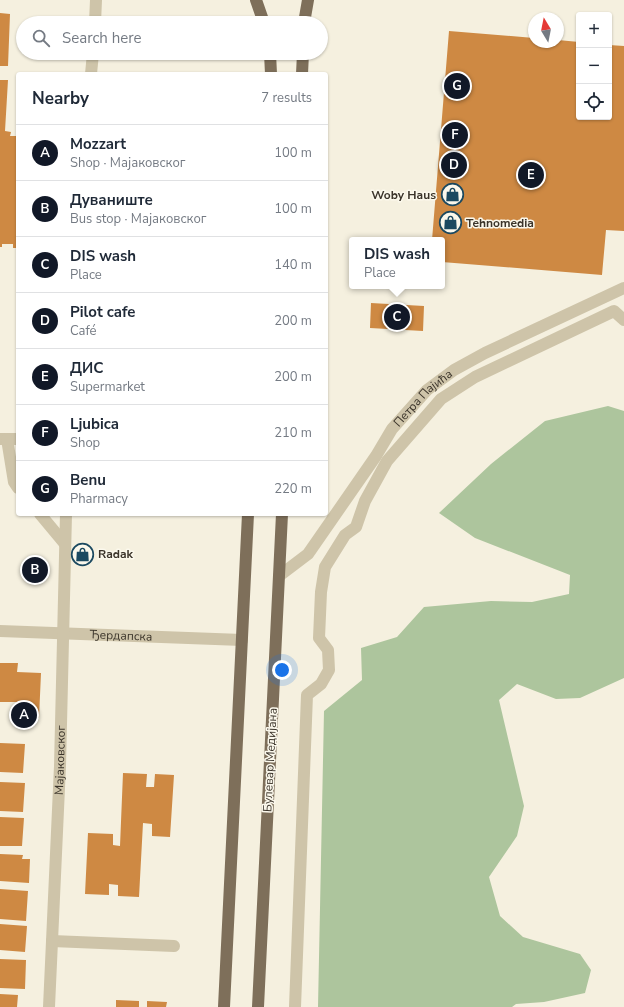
<!DOCTYPE html>
<meta charset="utf-8">
<style>
:root{--surface:#fff;--page:#f6f6f7;--text:#1f2937;--muted:#747a83;--line:#e0e1e3;--accent:#111827}
body{margin:0;font-family:"Nunito Sans",sans-serif;background:var(--page);color:var(--text)}
.controls{position:absolute;right:12px;top:12px;display:grid;overflow:hidden;border-radius:4px;box-shadow:0 1px 3px #0004}
.controls button{width:36px;height:36px;display:grid;place-items:center;padding:0;border:0;border-bottom:1px solid var(--line);background:var(--surface);color:var(--text);font:20px sans-serif}
.compass{position:absolute;left:528px;top:12px;width:36px;height:36px;border-radius:50%;background:var(--surface);box-shadow:0 1px 3px #0004;rotate:350deg}
.you{position:absolute;left:282px;top:670px;width:14px;height:14px;margin:-10px;border:3px solid #fff;border-radius:50%;background:#1a73e8;box-shadow:0 0 0 6px #1a73e833}
.badge{display:grid;place-items:center;width:26px;height:26px;border-radius:50%;background:var(--accent);color:#fff;font-size:13px;font-weight:700}
.pin{position:absolute;translate:-50% -50%;border:2px solid #fff;box-shadow:0 1px 4px #0006}
.popup{position:absolute;left:349px;top:237px;width:96px;height:52px;box-sizing:border-box;display:grid;place-content:center;border-radius:4px;background:var(--surface);filter:drop-shadow(0 1px 3px #0005);font-size:13px;white-space:nowrap;color:var(--muted)}
.popup b{font-size:15px;color:var(--text)}
.popup::after{content:'';position:absolute;left:50%;top:100%;margin-left:-8px;border:8px solid transparent;border-top-color:var(--surface)}
.list{margin:0;padding:0;list-style:none}
h2{display:flex;justify-content:space-between;align-items:center;height:52px;margin:0;padding:0 16px;font-size:17px}
h2 small{font-size:13px;font-weight:400;color:var(--muted)}
.list li{display:grid;grid-template-columns:26px 1fr auto;gap:12px;align-items:center;box-sizing:border-box;height:56px;padding:0 16px;border-top:1px solid var(--line)}
.list b{display:block;font-size:15px;white-space:nowrap}
.list p{margin:0;font-size:13px;white-space:nowrap;color:var(--muted)}
.list em{font-size:13px;font-style:normal;color:var(--muted)}
.icon{flex:none;width:22px;height:22px;fill:none;stroke:currentColor;stroke-width:2;stroke-linecap:round;stroke-linejoin:round}
.map{position:relative;flex:none;width:624px;height:1007px;overflow:hidden}
.search{position:absolute;background:var(--surface);box-shadow:0 1px 3px #0004;left:16px;top:16px;width:312px;height:44px;display:flex;align-items:center;gap:10px;box-sizing:border-box;padding:0 14px;border-radius:22px;color:var(--muted);font-size:15px}
.panel{position:absolute;background:var(--surface);box-shadow:0 1px 3px #0004;left:16px;top:72px;width:312px;height:444px;border-radius:4px}
.map>svg:first-child{display:block}
.green{fill:#adc59d}
.building{fill:#ce8943}
.lines{fill:none;stroke-linecap:round;stroke-linejoin:round}
.minor{stroke:#cec4a9;stroke-width:12}
.major{stroke:#7e6f5a;stroke-width:12}
.labels{text-anchor:middle;dominant-baseline:central;stroke-width:3;stroke-linejoin:round;paint-order:stroke}
.poi-label{font-size:12px;font-weight:bold;fill:#3b342a;stroke:#fbf8ec;text-anchor:start}
.street-label{font-size:12px;fill:#3b342a;stroke:#fbf8ec}
</style>
<div class="map">
<svg width="624" height="1007" viewBox="0 0 624 1007">
<rect width="100%" height="100%" fill="#f5f0df"/>
<path class="green" d="M608,406l16,5v267l-44,20 -24,1 -39,-15 -18,16 25,106 -7,30 -28,41 11,39 23,21 57,17 11,16 -6,23 -41,9 -28,2 -4,3h-194l6,-296 38,-31 -1,-32 36,-11 27,-30 67,-6 41,1 37,-8 1,-19 -95,-37 -36,-25 52,-49 54,-43z"/>
<path class="building" d="M0,13l10,1 -2,52h-8z
M449,31l85,7v4h24v-2l21,2v75h30v-72l15,1v185l-18,-1 -4,45 -160,-13v-22h-10z
M0,80h8l-3,51 6,1 -1,4h8v112h-5v-4h-11v3h-2z
M371,303l53,3 -1,25 -53,-3z
M0,663h18l-1,9 24,1 -2,45 -24,-1 1,-15h-16z
M0,743l25,1 -2,29 -23,-1z
M123,773l24,1 -1,13h8l1,-13 19,1 -4,62 -18,-1v-12l-9,-1 -4,74 -21,-1v-11l-9,-1v11l-24,-1 3,-61 25,1v11l7,1z
M0,782l25,1 -2,29 -23,-1z
M0,817l24,1 -2,28h-22z
M0,854l23,1 -1,4h8l-1,24 -29,-2z
M0,889l28,2 -2,30 -26,-2z
M0,924l27,2 -2,26 -25,-2z
M0,959l26,1 -1,29 -25,-1z
M0,994l18,1 -1,12h-17z
M116,1000l23,1v6h-23z
M147,1001l20,1 -1,5h-19z"/>
<g class="lines">
<g class="minor">
<path d="M95,23l1,-23"/>
<path d="M91,74l2,-21"/>
<path d="M0,439h18"/>
<path d="M7,439l7,43 4,6"/>
<path d="M40,514l25,30"/>
<path id="s1" d="M279,576l29,-22 68,-98 16,-27 35,-39 27,-20 31,-17 139,-65"/>
<path id="s2" d="M0,631l242,9"/>
<path d="M52,941l122,5"/>
<path id="s3" d="M49,1007l11,-241 6,-252"/>
<path d="M295,1007l12,-312 14,-11 8,-14 -1,-20 -9,-12 2,-46 4,-25 20,-32 11,-8 9,-26 22,-40 54,-62 34,-22 139,-66 10,9"/>
</g>
<path class="major" d="M256,0l8,23
M304,23l4,-23
M270,53l1,21
M302,74l1,-21
M224,1007l24,-493
M258,1007l24,-493"/>
</g>
<defs>
<symbol id="shop-ring" viewBox="-11 -11 22 22"><circle r="9.5" fill="#fbf8ec" stroke="#1b4960" stroke-width="1.5"/><path d="M-5-2.5h2.3a2.7 3.5 0 0 1 5.4 0H5L5.5 6h-11ZM-1.5-2.5h3a1.5 2.3 0 0 0-3 0Z" fill="#1b4960"/></symbol>
</defs>
<g fill-rule="evenodd">
<use href="#shop-ring" x="440" y="182" width="25" height="25"/>
<use href="#shop-ring" x="438" y="210" width="25" height="25"/>
<use href="#shop-ring" x="70" y="542" width="25" height="25"/>
</g>
<g class="labels">
<g class="poi-label">
<text x="436" y="195" text-anchor="end">Woby Haus</text>
<text x="466" y="223">Tehnomedia</text>
<text x="98" y="554">Radak</text>
</g>
<g class="street-label">
<text stroke="none"><textPath href="#s1" startOffset="231">Петра Пајића</textPath></text>
<text stroke="none"><textPath href="#s2" startOffset="121">Ђердапска</textPath></text>
<text transform="translate(270 760) rotate(-87)">Булевар Медијана</text>
<text stroke="none"><textPath href="#s3" startOffset="247">Мајаковског</textPath></text>
</g>
</g>
</svg>
<div class="controls">
<button>+</button>
<button>−</button>
<button><svg class="icon" aria-label="locate" viewBox="0 0 24 24"><circle cx="12" cy="12" r="6"/><path d="M12 2v4M12 18v4M2 12h4M18 12h4"/></svg></button>
</div>
<svg class="compass" viewBox="-18 -18 36 36"><path d="M0-13l5 13h-10z" fill="#e53935"/><path d="M0 13l5-13h-10z" fill="#747a83"/></svg>
<div class="you"></div>
<div class="pin badge" style="left:24px;top:715px">A</div>
<div class="pin badge" style="left:35px;top:570px">B</div>
<div class="pin badge" style="left:397px;top:317px">C</div>
<div class="popup"><b>DIS wash</b>Place</div>
<div class="pin badge" style="left:454px;top:165px">D</div>
<div class="pin badge" style="left:531px;top:175px">E</div>
<div class="pin badge" style="left:455px;top:135px">F</div>
<div class="pin badge" style="left:457px;top:86px">G</div>
<div class="search"><svg class="icon" aria-label="search" viewBox="0 0 24 24"><circle cx="10" cy="10" r="6"/><path d="M15 15l6 6"/></svg>Search here</div>
<section class="panel">
<h2>Nearby<small>7 results</small></h2>
<ul class="list">
<li><span class="badge">A</span><div><b>Mozzart</b><p>Shop · Мајаковског</p></div><em>100 m</em></li>
<li><span class="badge">B</span><div><b>Дуваниште</b><p>Bus stop · Мајаковског</p></div><em>100 m</em></li>
<li><span class="badge">C</span><div><b>DIS wash</b><p>Place</p></div><em>140 m</em></li>
<li><span class="badge">D</span><div><b>Pilot cafe</b><p>Café</p></div><em>200 m</em></li>
<li><span class="badge">E</span><div><b>ДИС</b><p>Supermarket</p></div><em>200 m</em></li>
<li><span class="badge">F</span><div><b>Ljubica</b><p>Shop</p></div><em>210 m</em></li>
<li><span class="badge">G</span><div><b>Benu</b><p>Pharmacy</p></div><em>220 m</em></li>
</ul>
</section>
</div>
